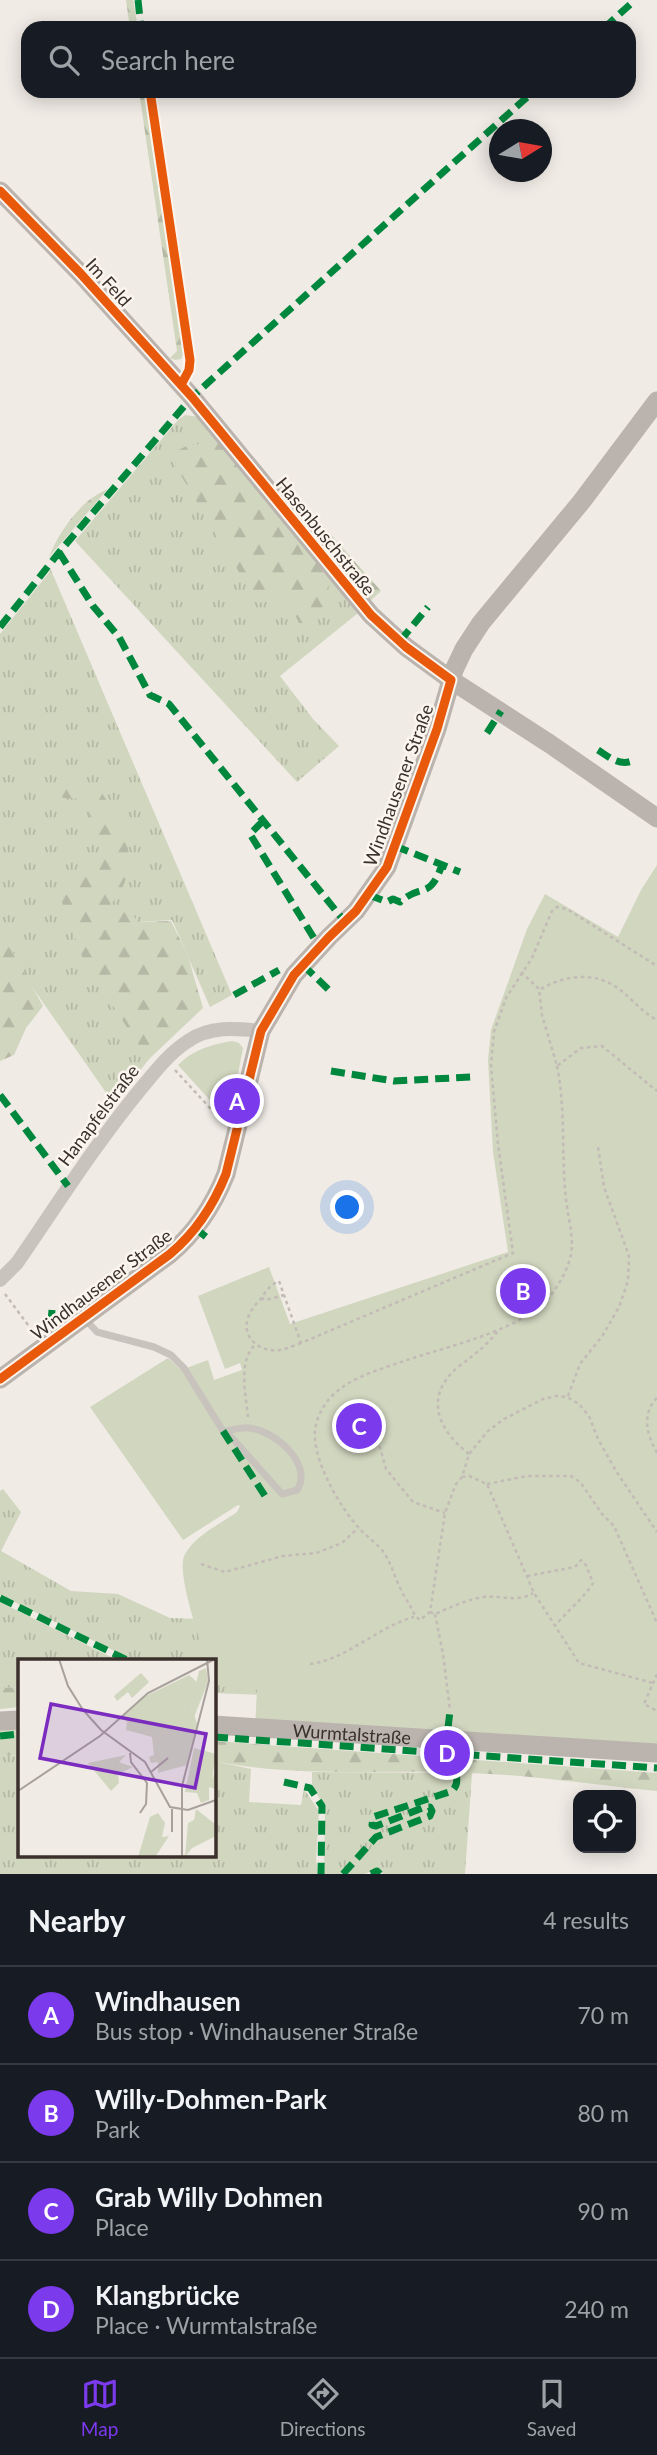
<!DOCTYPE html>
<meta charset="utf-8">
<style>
:root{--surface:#171b24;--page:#242831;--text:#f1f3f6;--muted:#9ea1a6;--line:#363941;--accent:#7c3aed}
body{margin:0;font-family:Lato,sans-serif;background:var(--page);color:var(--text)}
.controls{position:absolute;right:21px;bottom:21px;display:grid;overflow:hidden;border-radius:14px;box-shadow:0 4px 18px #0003}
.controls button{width:63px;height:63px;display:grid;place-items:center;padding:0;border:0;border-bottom:2px solid var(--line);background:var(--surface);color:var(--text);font:35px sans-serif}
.compass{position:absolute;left:489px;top:119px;width:63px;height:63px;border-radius:50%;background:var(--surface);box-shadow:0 4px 18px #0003;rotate:79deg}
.you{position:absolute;left:348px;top:1208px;width:24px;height:24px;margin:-18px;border:5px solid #fff;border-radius:50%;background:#1a73e8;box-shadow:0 0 0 10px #1a73e833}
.badge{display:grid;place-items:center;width:46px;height:46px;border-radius:50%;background:var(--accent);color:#fff;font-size:23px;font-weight:700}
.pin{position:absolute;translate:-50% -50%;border:4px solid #fff;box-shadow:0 2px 7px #0006}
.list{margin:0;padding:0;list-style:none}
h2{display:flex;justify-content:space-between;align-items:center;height:91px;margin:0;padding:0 28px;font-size:30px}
h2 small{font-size:23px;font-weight:400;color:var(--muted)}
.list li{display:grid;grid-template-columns:46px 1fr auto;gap:21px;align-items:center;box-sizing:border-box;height:98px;padding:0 28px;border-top:2px solid var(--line)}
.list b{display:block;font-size:26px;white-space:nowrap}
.list p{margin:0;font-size:23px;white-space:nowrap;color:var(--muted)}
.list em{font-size:23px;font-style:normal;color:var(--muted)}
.icon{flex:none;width:38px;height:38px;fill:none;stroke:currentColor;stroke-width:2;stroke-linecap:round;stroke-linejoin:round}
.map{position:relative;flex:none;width:657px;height:1874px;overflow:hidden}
.search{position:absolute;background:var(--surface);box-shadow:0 4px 18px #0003;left:21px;right:21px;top:21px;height:77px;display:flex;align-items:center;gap:18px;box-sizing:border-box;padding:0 24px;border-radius:21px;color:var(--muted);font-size:26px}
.sheet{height:483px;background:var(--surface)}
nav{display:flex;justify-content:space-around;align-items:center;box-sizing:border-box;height:98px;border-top:2px solid var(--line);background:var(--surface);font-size:19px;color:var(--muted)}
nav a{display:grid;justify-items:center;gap:4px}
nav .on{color:var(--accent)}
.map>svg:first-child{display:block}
.grass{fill:url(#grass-tufts)}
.forest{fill:url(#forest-firs)}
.park{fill:#d1d6bf}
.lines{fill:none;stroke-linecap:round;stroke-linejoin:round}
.path{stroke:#c2bbb6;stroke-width:2.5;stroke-dasharray:3.5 3.5;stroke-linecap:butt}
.lane{stroke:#c9c3be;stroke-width:7}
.street{stroke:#c9c3be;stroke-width:14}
.secondary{stroke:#bab3ae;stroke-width:19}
.quiet{stroke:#00873e;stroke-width:7;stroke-dasharray:14 7;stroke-linecap:butt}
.cycleway-casing{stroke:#fbf5ee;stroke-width:13}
.cycleway{stroke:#e8590c;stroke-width:9}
.labels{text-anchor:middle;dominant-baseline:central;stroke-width:5;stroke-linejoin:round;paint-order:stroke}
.street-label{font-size:18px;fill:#3b302b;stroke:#fbf5ee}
.inset-road{fill:none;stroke:#a8a09b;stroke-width:2}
.view{fill:#7b2cbf;fill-opacity:0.15;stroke:#7b2cbf;stroke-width:3.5}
.inset-edge{fill:none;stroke:#3b302b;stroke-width:3.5}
</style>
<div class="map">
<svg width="657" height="1874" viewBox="0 0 657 1874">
<defs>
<pattern id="grass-tufts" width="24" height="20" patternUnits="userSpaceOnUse" patternTransform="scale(1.75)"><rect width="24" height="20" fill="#d1d6bf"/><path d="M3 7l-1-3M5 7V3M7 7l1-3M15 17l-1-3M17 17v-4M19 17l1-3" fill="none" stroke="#b4b8a4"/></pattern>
<pattern id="forest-firs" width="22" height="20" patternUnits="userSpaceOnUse" patternTransform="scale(1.75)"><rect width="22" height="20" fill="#d1d6bf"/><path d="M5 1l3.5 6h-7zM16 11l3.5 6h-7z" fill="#b4b8a4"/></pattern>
</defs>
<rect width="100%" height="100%" fill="#f0ebe5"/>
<path class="grass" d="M185,415l14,2 159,196 -78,63 33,43 26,27 -42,36 -222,-241 103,-121z
M51,570l181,425 -22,12 -38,-87 -36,2 17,132 -39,50 -114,-163v-307z
M3,1489l18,23 -20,39 70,40 47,3 52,24 60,2 56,76 -72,-3v-33h-81l-133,-65v-104z
M0,1602l117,58h-98v27l-19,1z
M0,1755l19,1v99h195v-94l37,8 -2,33 52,3 3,-16 15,22 -3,48 2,15h-318z
M312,1772l160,1 -7,101h-82l-5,-6 -13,6h-41l1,-64 -13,-26z"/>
<path class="forest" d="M126,0h7l5,28h-8z
M139,91h8l33,226 4,36 -3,6 -6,1 -5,-2 7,-7z
M222,442l111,140 -6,6 3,11 -19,24h-12l-13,-27 -12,-1 -16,9 -82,-137v-16l13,-6z
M275,482l12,3 94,106 -12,11z
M108,489l-59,68c10,-26 33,-58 59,-68z
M65,785l35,5c20,31 40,62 22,98 -6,12 -16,22 -23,32l30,-13 8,15 34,-1 17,35 15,52 -55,52 -65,-101 -27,-73 7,-9h33l7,-16 -5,-23 -14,-39 -21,-1 -3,-4z
M0,938l11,11 32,57 -17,22 -12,27 -14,6z
M19,1687v20l-19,2v-21z
M19,1727v29l-19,-1v-26z
M214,1741l443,32v18c-62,-6 -125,-16 -187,-18 -86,-4 -171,5 -256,-12z"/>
<path class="park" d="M657,865v885l-402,-22 2,-38 -43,-13v-17h-8c-6,-21 -31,-89 -21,-106 11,-19 35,-30 52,-42l3,-6 -2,-1 -55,35 -93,-133 78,-49 13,12 27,-10 6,20 28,-10 -2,-7 -15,6 -27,-73 71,-29 21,57 218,-72 -15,-100 -5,-92 3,-30 36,-101 18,-35 73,43 23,-47z
M232,1041l7,2 4,5 -14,73 -51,-56c16,-16 33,-20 54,-24z"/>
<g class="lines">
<path class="path" d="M521,972l18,17 3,26 15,51 24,-18 21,-2 55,45
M541,989c24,-14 54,-18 78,0 13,10 23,23 38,31
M557,1066c9,44 4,89 9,133 2,21 10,42 3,63 -8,23 -24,45 -46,56 -38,21 -84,31 -125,45 -20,7 -41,13 -58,26 -15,11 -27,31 -25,50 2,28 25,68 44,89 7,8 16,14 23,22 9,12 12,25 18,38 5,10 11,18 15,28l5,4 10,-8 15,-99 11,-29 6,-7 7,-23 19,-23 16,-12 39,-20 14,-3 10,1 12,7 10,12 9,23 18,32 41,61
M175,1070l45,49
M5,1294l29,39
M261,1298l5,2 18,-5
M301,1343c-6,2 -14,6 -21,7 -18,3 -39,-11 -32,-32 2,-7 7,-13 12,-18 6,-9 10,-15 19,-19l22,62 212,-90 -15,-109 -7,-79 3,-33 12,-34 26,-40 20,-47 5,-4 10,2 90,57
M568,1396l12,-32 23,-29 16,-28 9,-26 1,-25 -25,-69 -6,-40
M657,1398c-16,16 -10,37 0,55
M248,1417c-2,-21 -10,-55 6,-71
M372,1419l14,50 27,33 32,11
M469,1454c-31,-24 -46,-57 -11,-87 17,-13 26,-19 41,-37
M462,1477l7,-1 18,8 47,109 45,70 74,20
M487,1484l40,-8h44l10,7 21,31 12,12 43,97
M201,1564l24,8 58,-16 33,-3 26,-10 16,-15
M527,1576l48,-9 6,-7 5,5 7,18c-7,13 -27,29 -37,42
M430,1612l5,2c16,-7 31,-14 48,-17 17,-2 35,6 50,-4
M435,1614l8,40 7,56
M310,1664c38,-5 67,-37 104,-47
M657,1674l-13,30 13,7"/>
<path class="lane" d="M85,1319l12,13 57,15 17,8 13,13 39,63h3l56,63 15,-4c17,-26 -23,-60 -48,-62 -7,-1 -16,2 -23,3"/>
<path class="street" d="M0,1280l17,-17c40,-58 77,-117 122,-172 15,-18 29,-37 49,-50 21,-15 48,-13 73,-10"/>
<g class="secondary">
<path d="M0,191l80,82 112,124 179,218 35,32 45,33 99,64 107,74"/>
<path d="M0,1379l170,-125c25,-21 44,-50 56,-80l35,-143 33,-56 35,-38 27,-26 31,-44 50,-138 17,-59 10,-21 17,-26 101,-122 75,-100"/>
<path d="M0,1721l19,-1"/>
<path id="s1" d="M214,1725l443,28"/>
</g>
<path class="quiet" d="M138,0l3,28
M604,28l31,-28
M59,552l34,54 26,31 31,58 19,9 176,218
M0,627l61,-77 131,-153 342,-306
M400,641l28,-34
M487,733l14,-22
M598,750c11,7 21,16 34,11
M263,821l-13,13 70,114
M395,846l65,26
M369,895l18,7 6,-3 7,3c23,-20 29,-1 42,-37
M303,965l29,28
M234,995l45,-25
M331,1071l63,10 77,-4
M0,1095l68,91
M195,1228l16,13
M52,1310l-1,11 9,15
M223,1431l42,65
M0,1598l127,62
M0,1736l19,-2
M214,1737l443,31
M284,1782l26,6 12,18 -1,68
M343,1874l33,-37 54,-21 2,-5 -2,-4h-5l-49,19 -4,-1 1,-8 79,-26c13,-13 -4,-28 -5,-41 -1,-13 2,-27 3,-40
M371,1874l6,-3 3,3"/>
<defs>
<path id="cycleway" d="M150,91l40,269 -1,10 -8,15
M0,191l80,82 112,124 179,218 35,32 45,33 -14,49 -50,138 -31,44 -27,26 -35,38 -33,56 -35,143c-12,30 -31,59 -56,80l-170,125"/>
</defs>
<use href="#cycleway" class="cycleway-casing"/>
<use href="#cycleway" class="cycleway"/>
</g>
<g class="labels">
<g class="street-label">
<text transform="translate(109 282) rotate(48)">Im Feld</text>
<text transform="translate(326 536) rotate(51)">Hasenbuschstraße</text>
<text transform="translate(398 785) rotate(-70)">Windhausener Straße</text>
<text transform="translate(98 1115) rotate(-53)">Hanapfelstraße</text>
<text transform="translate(101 1284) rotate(-37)">Windhausener Straße</text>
<text stroke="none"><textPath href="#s1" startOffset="138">Wurmtalstraße</textPath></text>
</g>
</g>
<g transform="translate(18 1659)">
<rect width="198" height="198" fill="#f0ebe5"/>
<path d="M188,9l2,14 -14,35 -3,-12 8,-34zM123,14l8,9 -17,16 -4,-6 -11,9 -3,-5zM176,89l22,6 -4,25 4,-9v19l-7,-2v13l-8,3 -4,-10 -12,-1zM108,96l-7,7 14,5 -15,7 1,9 -8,8 -23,-28zM178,150l19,15 1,12 -24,12 -7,9 3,-34 6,-3z" fill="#d1d6bf"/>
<path d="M140,154l7,10 -3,14 7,-1 -14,21h-17l12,-40z" fill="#d1d6bf"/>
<path d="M171,16l9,8 -7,22 6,19 -10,41 -29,8v-11l-7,1 -2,-6 5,-2 -2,-18 -26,-7 1,-8 -5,-5 24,-21z" fill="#d1d6bf"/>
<path class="inset-road" d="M41,0l9,27 15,24 18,20 44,32 25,45 18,3 28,-10M112,94l1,9 16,21 -1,21 -6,9M133,113l17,-14 -6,5M0,132l82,-55 48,-43 67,-34M154,173v-23M164,198v-71l27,-105 -2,-22"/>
<path class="view" d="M33,45l155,30 -11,54 -155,-30z"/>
<rect width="198" height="198" class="inset-edge"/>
</g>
</svg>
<div class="controls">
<button><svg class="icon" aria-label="locate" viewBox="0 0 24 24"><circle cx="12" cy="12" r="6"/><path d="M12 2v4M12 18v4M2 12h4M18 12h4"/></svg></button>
</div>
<svg class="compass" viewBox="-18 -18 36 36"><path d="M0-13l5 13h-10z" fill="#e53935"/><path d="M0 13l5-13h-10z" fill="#9ea1a6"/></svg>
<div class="you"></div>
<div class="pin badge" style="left:237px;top:1101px">A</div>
<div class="pin badge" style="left:523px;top:1291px">B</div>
<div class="pin badge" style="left:359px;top:1426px">C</div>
<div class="pin badge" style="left:447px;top:1753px">D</div>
<div class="search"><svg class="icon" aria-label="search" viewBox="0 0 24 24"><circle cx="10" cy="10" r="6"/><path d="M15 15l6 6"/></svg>Search here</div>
</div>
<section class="sheet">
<h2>Nearby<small>4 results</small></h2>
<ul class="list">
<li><span class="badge">A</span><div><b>Windhausen</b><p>Bus stop · Windhausener Straße</p></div><em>70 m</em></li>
<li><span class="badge">B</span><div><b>Willy-Dohmen-Park</b><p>Park</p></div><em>80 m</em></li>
<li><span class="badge">C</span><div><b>Grab Willy Dohmen</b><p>Place</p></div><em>90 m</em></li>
<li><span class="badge">D</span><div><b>Klangbrücke</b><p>Place · Wurmtalstraße</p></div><em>240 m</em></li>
</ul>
</section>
<nav>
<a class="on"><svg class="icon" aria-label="map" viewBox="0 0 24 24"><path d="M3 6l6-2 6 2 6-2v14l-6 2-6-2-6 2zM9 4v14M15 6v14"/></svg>Map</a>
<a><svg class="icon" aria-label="directions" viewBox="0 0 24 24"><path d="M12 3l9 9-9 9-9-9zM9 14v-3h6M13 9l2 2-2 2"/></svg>Directions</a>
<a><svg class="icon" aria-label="saved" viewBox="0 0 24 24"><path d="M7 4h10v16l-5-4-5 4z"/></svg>Saved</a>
</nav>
